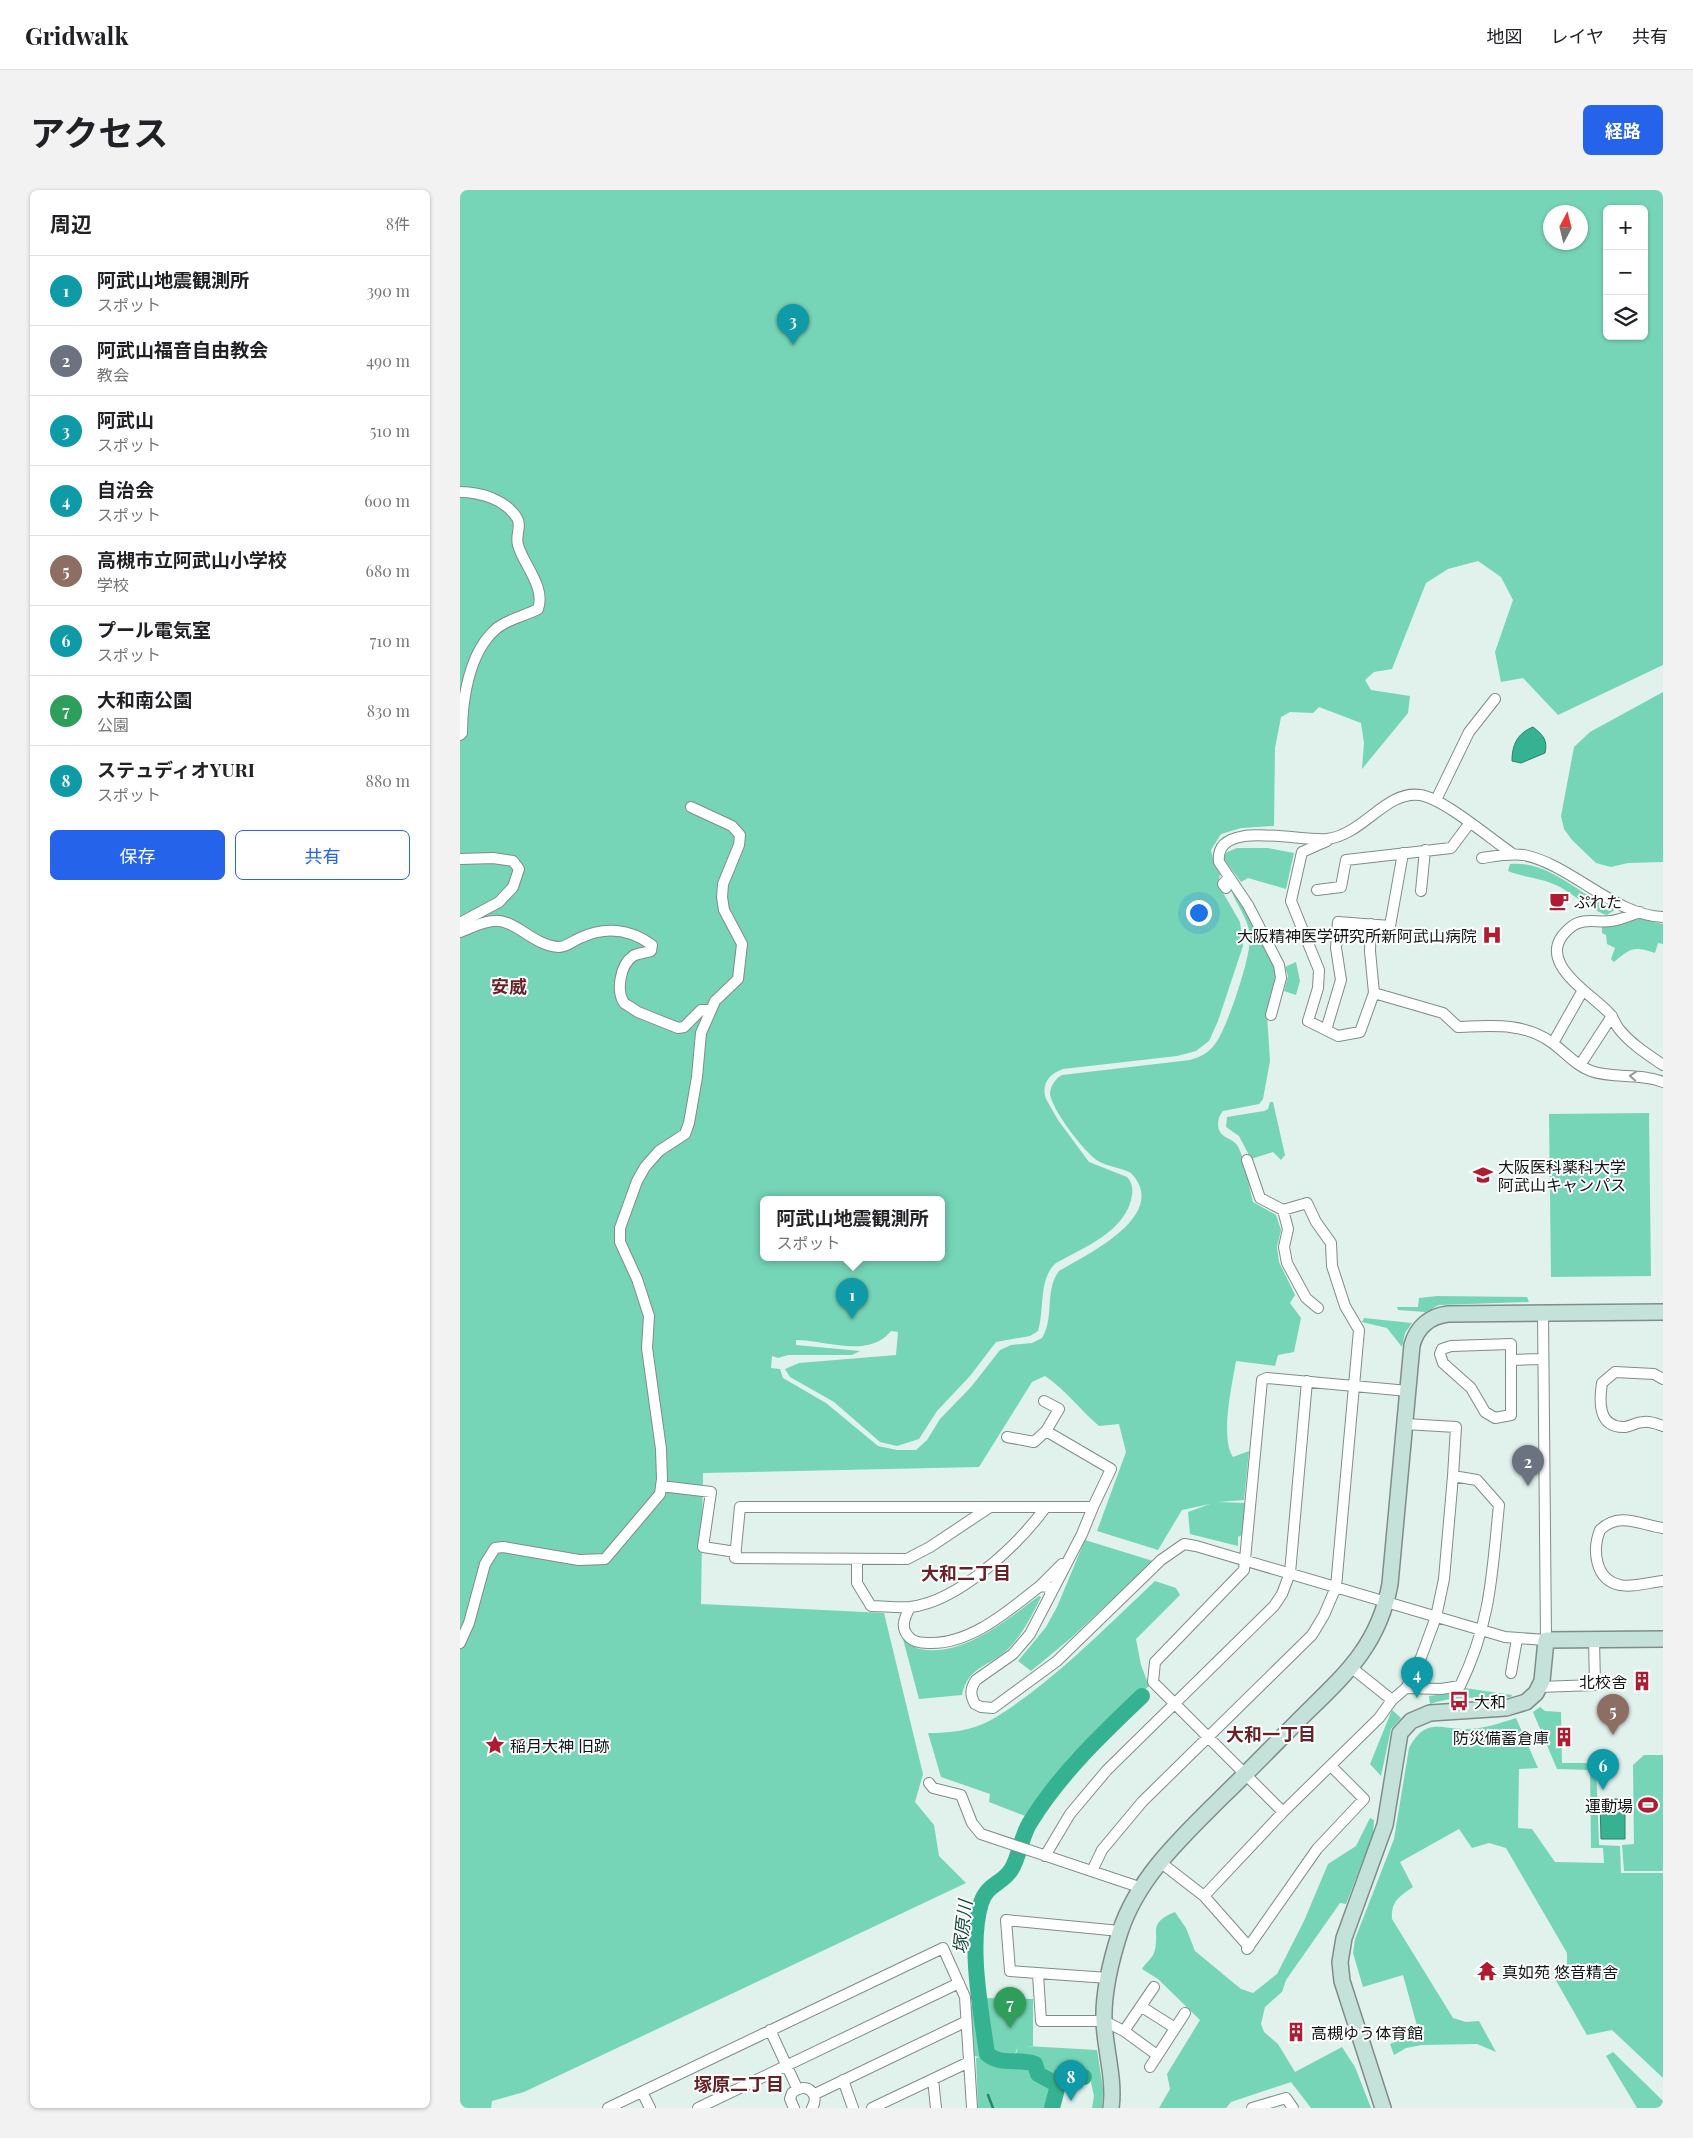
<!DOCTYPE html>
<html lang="ja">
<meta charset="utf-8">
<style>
:root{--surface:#fff;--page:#f2f2f2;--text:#202124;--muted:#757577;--line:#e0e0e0;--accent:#2563eb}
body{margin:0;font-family:"Playfair Display","Noto Sans JP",serif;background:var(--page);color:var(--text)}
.controls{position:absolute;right:15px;top:15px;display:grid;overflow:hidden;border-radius:8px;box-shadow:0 1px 4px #0004}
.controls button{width:45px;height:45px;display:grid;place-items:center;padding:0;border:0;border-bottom:1px solid var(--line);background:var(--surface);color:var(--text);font:25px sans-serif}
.compass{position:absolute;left:1083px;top:15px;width:45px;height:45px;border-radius:50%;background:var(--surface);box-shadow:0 1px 4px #0004;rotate:7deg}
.you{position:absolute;left:738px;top:722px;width:18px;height:18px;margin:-12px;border:4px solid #fff;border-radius:50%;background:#1a73e8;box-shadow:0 0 0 8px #1a73e833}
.badge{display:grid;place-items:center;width:32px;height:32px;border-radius:50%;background:var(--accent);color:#fff;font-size:16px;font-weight:700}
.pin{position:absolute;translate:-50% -41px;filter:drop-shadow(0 1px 2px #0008)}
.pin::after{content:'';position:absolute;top:26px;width:18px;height:15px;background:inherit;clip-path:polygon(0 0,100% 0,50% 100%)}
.popup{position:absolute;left:300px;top:1006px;width:185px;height:65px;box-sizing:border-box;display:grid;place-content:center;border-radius:8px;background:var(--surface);filter:drop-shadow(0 1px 4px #0005);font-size:16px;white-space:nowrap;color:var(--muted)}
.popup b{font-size:19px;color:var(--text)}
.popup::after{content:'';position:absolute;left:50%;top:100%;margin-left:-10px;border:10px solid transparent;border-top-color:var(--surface)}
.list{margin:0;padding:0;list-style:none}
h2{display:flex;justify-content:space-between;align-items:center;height:65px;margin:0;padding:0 20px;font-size:21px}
h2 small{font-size:16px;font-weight:400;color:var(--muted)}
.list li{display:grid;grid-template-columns:32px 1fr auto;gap:15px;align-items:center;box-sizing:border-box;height:70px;padding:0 20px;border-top:1px solid var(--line)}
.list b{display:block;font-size:19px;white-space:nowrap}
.list p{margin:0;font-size:16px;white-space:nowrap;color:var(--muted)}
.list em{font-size:16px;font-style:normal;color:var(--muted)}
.actions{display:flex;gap:10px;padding:15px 20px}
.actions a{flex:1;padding:11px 0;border:1px solid var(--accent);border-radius:8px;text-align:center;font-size:18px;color:var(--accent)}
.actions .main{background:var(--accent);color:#fff}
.icon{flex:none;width:28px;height:28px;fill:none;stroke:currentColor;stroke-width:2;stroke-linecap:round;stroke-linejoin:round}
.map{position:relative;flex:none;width:1203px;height:1918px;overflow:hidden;border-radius:8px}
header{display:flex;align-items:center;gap:30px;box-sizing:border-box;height:70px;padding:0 25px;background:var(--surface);border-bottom:1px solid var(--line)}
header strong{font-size:24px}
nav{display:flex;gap:28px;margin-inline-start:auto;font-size:18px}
.intro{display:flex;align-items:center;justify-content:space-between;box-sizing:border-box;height:120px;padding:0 30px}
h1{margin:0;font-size:35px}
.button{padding:12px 22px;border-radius:8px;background:var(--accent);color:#fff;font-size:18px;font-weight:700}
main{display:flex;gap:30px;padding:0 30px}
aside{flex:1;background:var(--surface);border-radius:8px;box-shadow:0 1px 4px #0004}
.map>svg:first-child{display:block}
.green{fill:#76d5b7;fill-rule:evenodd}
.water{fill:#35b291;stroke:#2a836c}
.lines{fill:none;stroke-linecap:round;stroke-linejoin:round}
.stream{stroke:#2a836c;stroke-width:2.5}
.river{stroke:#35b291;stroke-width:16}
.street-casing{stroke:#7f8d88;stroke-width:12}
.secondary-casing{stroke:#7f8d88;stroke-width:18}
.street{stroke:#fff;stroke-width:10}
.secondary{stroke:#c4e2da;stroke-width:15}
.oneway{stroke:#949695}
.labels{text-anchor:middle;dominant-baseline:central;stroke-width:4;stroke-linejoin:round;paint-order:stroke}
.poi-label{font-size:16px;fill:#111614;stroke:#fff;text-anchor:start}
.neighbourhood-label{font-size:18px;font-weight:bold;fill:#682226;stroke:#fff}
.water-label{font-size:18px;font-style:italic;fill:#1a4c3e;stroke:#fff}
</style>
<header>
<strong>Gridwalk</strong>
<nav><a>地図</a><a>レイヤ</a><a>共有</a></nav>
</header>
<div class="intro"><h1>アクセス</h1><a class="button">経路</a></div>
<main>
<aside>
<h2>周辺<small>8件</small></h2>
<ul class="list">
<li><span class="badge" style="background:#0f9aa8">1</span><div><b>阿武山地震観測所</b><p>スポット</p></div><em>390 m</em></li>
<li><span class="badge" style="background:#6b7280">2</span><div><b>阿武山福音自由教会</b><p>教会</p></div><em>490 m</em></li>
<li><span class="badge" style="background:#0f9aa8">3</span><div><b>阿武山</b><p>スポット</p></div><em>510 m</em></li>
<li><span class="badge" style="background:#0f9aa8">4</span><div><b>自治会</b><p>スポット</p></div><em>600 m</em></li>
<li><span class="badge" style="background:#8d6e63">5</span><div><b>高槻市立阿武山小学校</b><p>学校</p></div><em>680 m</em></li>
<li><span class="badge" style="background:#0f9aa8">6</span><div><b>プール電気室</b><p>スポット</p></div><em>710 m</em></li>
<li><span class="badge" style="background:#2e9e5b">7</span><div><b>大和南公園</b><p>公園</p></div><em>830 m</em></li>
<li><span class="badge" style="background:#0f9aa8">8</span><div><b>ステュディオYURI</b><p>スポット</p></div><em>880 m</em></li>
</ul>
<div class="actions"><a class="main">保存</a><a>共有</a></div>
</aside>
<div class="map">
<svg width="1203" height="1918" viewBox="0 0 1203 1918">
<rect width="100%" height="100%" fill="#e1f1eb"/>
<path class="green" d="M0,0h1203v475l-105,50 -35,-37 -22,4 -6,-30 18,-52 -12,-23 -23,-16 -30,8 -22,14 -34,86 -18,3 -9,8 6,10 39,6 -2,17 -46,56 2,-26 -3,-20 -42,-16 -6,6 -23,-1 -9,5 -6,31 -1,78 -33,2 -20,6 -10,16 3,13 6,11 -2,10 22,38 3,24 -25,75 -9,20 -13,10 -19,5 -114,13c-14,5 -22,15 -17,30l12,21 31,42 38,15c5,5 6,12 5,18 -5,36 -49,53 -76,68 -18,16 -11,46 -18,68l-8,5 -34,6 -26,34 -33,35 -18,28 -22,7 -17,-4 -46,-40 -44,-25 -5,-8 14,-6 97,-8 2,-23 -7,-1c-22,28 -65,9 -95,9v5l64,6 -8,4h-64l-10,3 -6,-2 -1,12 9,1 3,9 43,25 52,43 19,4h19l11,-10 13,-21 31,-32 29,-37 11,-5 21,-2 10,-5c13,-21 2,-47 17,-67 27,-16 112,-56 72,-98 -11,-6 -23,-6 -33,-12 -14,-9 -46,-51 -48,-67 0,-8 6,-16 12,-19l128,-15c11,-3 18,-7 25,-16 12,-15 37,-90 35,-109 -2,-18 -16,-33 -20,-49l27,42 20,45 -10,42 3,46 -7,38 -4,5 -36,7c-5,6 -6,12 -4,19 3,8 13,8 18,15 8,13 12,41 16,57l23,13 5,15 -4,17 2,15 16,33 -5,8 11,15 -7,34 -16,3 -3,11 -39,-5c-4,24 -16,77 -3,96l16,-6 -5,49 -26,2 28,1 -4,32 -4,2v9l-48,-12 -2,-22 22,-8 -28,6 -24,40 -61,-19 29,-79 -7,-28 -20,2c-19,-16 -33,-36 -54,-50l-13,6 -53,85 -276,6 -2,131 183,9 39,161 -8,28 19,23 5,31 27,27 -442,209 -32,9 -1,7h-31zM1147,19h37v127h-37zM1090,22h30v30h-30zM303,1010h178v58h-178z
M1203,502v170l-35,1 -17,4 -15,-4 -24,-23 -8,-11 -3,-13 13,-69 16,-15z
M777,658h31l26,5 -8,36 -38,-11 -7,4 -18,-24 4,-6z
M1050,674c27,-2 46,11 68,25 11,8 25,14 38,20l-9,6c-9,-1 -36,-22 -47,-28 -16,-9 -35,-9 -52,-16z
M1175,728l28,6v20l-5,-1 -3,10c-22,-7 -24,-5 -41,9l-3,-3 4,-11 -8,-4 -1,-9 -4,-2v-8z
M836,772l4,19 -4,14 -12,-4 4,-15 -3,-9z
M810,912h3l12,53 -4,5 -8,-8 -22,7 -12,-23 -13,-9 1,-10 37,-6 4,-2z
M1189,923l2,163 -100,1 -2,-163z
M977,1106l90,1 2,5 -90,3 -14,7 -27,-2 -1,-3h21l1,-9z
M904,1128l48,5 -7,10 -3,14 -15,-19 -25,-6z
M625,1350l68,21 -82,77 -40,33 -13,-10 28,-34 11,-20z
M695,1391l21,7 4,7 -44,44 5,26 8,21c-46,40 -87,80 -121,131l-39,-15 1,-8 -49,-17 -13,-44c21,0 43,-2 63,-13 58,-34 115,-93 164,-139z
M579,1406l2,1c-9,18 -17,35 -31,50 -19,20 -42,18 -48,48l-43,4 -16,-60c5,3 12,9 17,10 42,9 88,-30 119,-53z
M1005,1498l47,7 -1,2c-31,3 -50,-3 -81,7l-1,-8 32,-4z
M1080,1517l5,4 16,1 1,51h34l3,82 21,1 1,27h42v205l-51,-48 -25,5 -33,-58 13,-9v-15l-61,-105 -17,-5 -17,5 -13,-19 -59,33 13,25c-14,10 -22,14 -21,32l61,99 13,4 13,-1 17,31 -19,-8 -55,1 -16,3 -12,7 -4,-11 29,-11 -16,-58 -40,12 -10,-34 2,-14 39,-100 15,-91c17,-31 30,-19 57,-19 18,0 34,-6 50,-11l22,50 -19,1 -1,59 14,1 23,33 49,1 -1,-15h-12l-1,-78 -33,-1 -24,-57z
M932,1520l9,8 -10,11 -10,47 -11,-12z
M1184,1565h19v116h-39l-2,-26 12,-1 -1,-79z
M910,1628l4,2 -1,14 -27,70 -6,-1 -54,77 -4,12 -17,15 -4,17 3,8 14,12 17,28 47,-25 13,20 16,41h-60l-20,-26 -60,20 -5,6h-67l11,-19 -3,-15 33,-54 -42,-41 -16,-10c3,-5 10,-11 12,-16 7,-22 -8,-29 21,-41l11,16 9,23 46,38 12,4 24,-19 27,-53 24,-57 28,-18z
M523,1808l50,1v47h-7l71,4 6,39 -1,19h-10l2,-12 -4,-18 -5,-3 -24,-1 -9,8 -5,26h-69l-2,-50 4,-1 -6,-1 -3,-50h7l6,50 19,1 13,-3 2,-8 -3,8 -14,2 -11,-3z
M1153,1862l50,49v7h-26l-31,-52z"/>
<path class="water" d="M1073,537c10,8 15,13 12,26l-24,10 -9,-2c0,-17 6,-28 21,-34z
M1140,1609h25v40h-24z
M597,1891l3,1 2,5 -4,21h-10l5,-24z"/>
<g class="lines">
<path class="stream" d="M528,1905l5,13"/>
<path class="river" d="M598,1895l3,-9 23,1
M592,1918l6,-23 -20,-11 -3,-10c-17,-6 -34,2 -48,-10 -6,-43 -19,-109 -6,-151 6,-19 21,-19 30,-33 9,-14 10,-35 20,-49 29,-47 71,-87 111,-125"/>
<defs>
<path id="street" d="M0,302c21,0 46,8 57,26 5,8 -2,18 1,27 5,19 28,42 20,64 -13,7 -31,10 -42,20 -27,23 -34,71 -34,104l-2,2
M976,610l33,-68 26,-33
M867,651l-25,11 -11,49 28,69 -1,18 -10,33 30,15 22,-4 14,-39 -4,-42 1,-27
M1022,668c14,-2 28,-5 42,-3 48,10 91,61 139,62
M0,669l33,-1 20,3 6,8 -6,18 -14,15 -39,21
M766,698l-3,-4 5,-6
M857,700l24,-3 5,-27 105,-12 18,-24
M961,701l4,-41
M1180,722c-9,3 -19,8 -29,9 -14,2 -28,-4 -40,6 -41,33 19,65 38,86 4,4 6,11 10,16 12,15 28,25 44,36
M0,742c11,-4 21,-10 33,-11 22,-3 40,25 66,26 7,0 14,-6 21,-9 25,-12 50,-9 72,7l-1,6c-6,2 -13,2 -18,5 -13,9 -17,35 -9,47l14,9 40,16 6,-1 17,-17h8
M914,803l69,20 15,14c33,-1 65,-5 93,15 13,9 25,24 40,29 23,8 49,2 72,11
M811,825l10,-37 -2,-13 -31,-60 -29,-43c-5,-44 81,-20 108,-23 36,-4 59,-49 93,-44 23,3 72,45 93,59
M866,840l15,-50 -5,-32 2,-26 52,4 13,-73
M1093,853l30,-53
M1120,875l32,-49
M823,1020l5,19 -4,18 3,16 19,35 12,10
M1051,1170v-16l-60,2 -9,3 -2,5 3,9 28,25 14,24 10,6 16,-3v-55l31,-1
M1203,1189l-9,-5 -39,-2 -13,11c-3,19 -4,45 23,44 7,-1 11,-5 19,-5 6,-1 13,2 19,4
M584,1211l15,8 -13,22 65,38 -18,38
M945,1234l51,3 -3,49
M547,1247l27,5 12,-11
M201,1296l50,6 -8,55 33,5
M280,1317h250l-60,40 -23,12 -172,-1z
M530,1317h103l-11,27 -52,100 -17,20 -37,26c-6,9 -6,15 -1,24l6,3 12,1 64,-47 104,-101 23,-16 12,2 309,91 41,3 -3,-327
M1203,1338c-22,-3 -44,-17 -63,2 -8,20 -5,50 20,55 12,3 30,-3 43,-4
M397,1369v24l14,23c12,0 26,2 39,1 48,-5 108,-62 135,-99
M580,1396l22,-22
M450,1417c-5,10 -11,21 0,31 4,4 12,5 18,5 42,2 80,-32 112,-57l8,1 3,7
M0,1453l9,-20 16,-59 10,-16 8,-1 76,13 26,-1 55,-65 2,-15 -1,-30 -14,-101 2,-32 -12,-37 -17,-37v-14l17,-47 8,-14 14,-16 26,-17 4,-11 8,-46 4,-44 14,-32 23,-22 4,-35 -18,-34 -2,-13 1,-13 16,-39 1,-10 -8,-9 -41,-19
M892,1478l40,32
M1051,1483l6,-34
M1079,1497l56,-2 -1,-46
M469,1593l4,5 28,7 11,28 9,11 161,54
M823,1622l-130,-130 2,-20 89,-92 18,-190 5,-2 141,13
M585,1666l25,-42 37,-44 167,-164 8,-12 8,-21 17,-192
M700,1672l44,34 45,51
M632,1681l10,-21 40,-48 170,-167 12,-20 12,-28 23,-257 -14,-24 -13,-40 -1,-23 -15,-21 -9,-19 -24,7 -23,-12 -13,-38
M744,1706l79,-84 96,-94 13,-18 14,-12 10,-17 20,-54 8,-38 9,-103 24,4 22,25c-7,68 -8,118 -39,181l-19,3 -35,-1
M787,1759l70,-100 47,-50 -33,-33
M578,1784l3,47h63l20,10 33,24
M648,1788l-98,-7 -4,-51 114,11
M682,1817l33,21
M310,1840l27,58
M664,1841l30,-44
M690,1877l35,-54
M473,1889l3,29
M383,1890l10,28
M182,1902l8,16
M355,1904l150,-72
M148,1918l335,-160 22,49 7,111
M238,1918l261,-125
M334,1918l-4,-9 2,-6c13,-12 29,0 20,15
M412,1918l97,-46
M792,1918l34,-10 7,10"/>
<path id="secondary" d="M651,1918c4,-29 -6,-58 -7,-87 -1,-29 7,-61 16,-89 18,-55 62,-95 102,-135 28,-27 55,-55 83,-83 42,-41 74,-70 85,-130l22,-239c5,-18 18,-29 36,-31l215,-2
M923,1918l-41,-127 -2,-19 4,-24 41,-113 15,-92 11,-12 19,-8 76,-5 20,-6 10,-9 6,-12 4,-41 117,-1"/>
</defs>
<use href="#street" class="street-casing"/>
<use href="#secondary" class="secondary-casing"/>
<use href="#street" class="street"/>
<use href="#secondary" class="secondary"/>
</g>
<defs><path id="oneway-chevron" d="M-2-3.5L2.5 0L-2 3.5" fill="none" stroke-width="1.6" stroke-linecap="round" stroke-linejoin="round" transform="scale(1.25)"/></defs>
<use class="oneway" href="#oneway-chevron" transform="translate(1173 886) rotate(-175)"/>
<defs>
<symbol id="cafe-bare" viewBox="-9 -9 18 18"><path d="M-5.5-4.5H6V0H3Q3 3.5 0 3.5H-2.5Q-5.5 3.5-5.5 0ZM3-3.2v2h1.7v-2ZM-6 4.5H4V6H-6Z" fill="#af1b30" stroke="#fff" stroke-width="2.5" paint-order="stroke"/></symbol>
<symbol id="hospital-bare" viewBox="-9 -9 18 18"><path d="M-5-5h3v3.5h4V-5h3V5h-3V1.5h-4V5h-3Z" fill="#af1b30" stroke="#fff" stroke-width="2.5" paint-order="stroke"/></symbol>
<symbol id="university-bare" viewBox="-9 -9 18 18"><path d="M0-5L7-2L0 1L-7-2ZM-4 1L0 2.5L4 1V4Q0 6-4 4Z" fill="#af1b30" stroke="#fff" stroke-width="2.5" paint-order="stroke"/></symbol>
<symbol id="building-bare" viewBox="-9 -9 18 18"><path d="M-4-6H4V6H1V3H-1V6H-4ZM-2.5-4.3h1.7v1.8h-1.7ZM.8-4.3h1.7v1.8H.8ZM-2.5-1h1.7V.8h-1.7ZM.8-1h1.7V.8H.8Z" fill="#af1b30" stroke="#fff" stroke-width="2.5" paint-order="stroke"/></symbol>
<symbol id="bus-bare" viewBox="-9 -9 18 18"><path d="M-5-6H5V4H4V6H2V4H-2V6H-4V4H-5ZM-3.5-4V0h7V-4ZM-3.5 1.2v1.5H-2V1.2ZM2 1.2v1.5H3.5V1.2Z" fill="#af1b30" stroke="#fff" stroke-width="2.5" paint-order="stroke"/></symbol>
<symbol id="sight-bare" viewBox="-9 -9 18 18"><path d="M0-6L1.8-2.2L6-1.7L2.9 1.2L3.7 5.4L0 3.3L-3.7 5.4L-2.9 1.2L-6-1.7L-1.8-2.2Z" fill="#af1b30" stroke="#fff" stroke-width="2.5" paint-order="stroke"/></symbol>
<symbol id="stadium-bare" viewBox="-9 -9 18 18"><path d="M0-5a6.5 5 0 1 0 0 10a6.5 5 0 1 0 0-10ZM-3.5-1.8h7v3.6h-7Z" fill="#af1b30" stroke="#fff" stroke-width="2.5" paint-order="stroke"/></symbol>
<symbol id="temple-bare" viewBox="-9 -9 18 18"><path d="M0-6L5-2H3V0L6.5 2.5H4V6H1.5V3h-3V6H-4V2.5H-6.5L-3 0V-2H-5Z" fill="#af1b30" stroke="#fff" stroke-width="2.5" paint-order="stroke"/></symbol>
</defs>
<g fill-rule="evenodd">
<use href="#cafe-bare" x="1085" y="697" width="28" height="28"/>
<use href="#hospital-bare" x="1018" y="731" width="28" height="28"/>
<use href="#university-bare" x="1009" y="971" width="28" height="28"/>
<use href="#building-bare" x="1168" y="1477" width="28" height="28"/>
<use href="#bus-bare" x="985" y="1497" width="28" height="28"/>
<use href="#building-bare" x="1090" y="1533" width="28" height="28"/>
<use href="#sight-bare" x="21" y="1541" width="28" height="28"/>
<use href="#stadium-bare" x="1174" y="1601" width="28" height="28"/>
<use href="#temple-bare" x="1013" y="1767" width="28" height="28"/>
<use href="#building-bare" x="822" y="1828" width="28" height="28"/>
</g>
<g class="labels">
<g class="poi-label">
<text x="1114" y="711">ぷれた</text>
<text x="1017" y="745" text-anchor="end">大阪精神医学研究所新阿武山病院</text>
<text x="1038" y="976">大阪医科薬科大学<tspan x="1038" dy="18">阿武山キャンパス</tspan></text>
<text x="1167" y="1491" text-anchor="end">北校舎</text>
<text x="1014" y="1511">大和</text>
<text x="1089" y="1547" text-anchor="end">防災備蓄倉庫</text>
<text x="50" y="1555">稲月大神 旧跡</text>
<text x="1173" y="1615" text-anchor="end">運動場</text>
<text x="1042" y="1781">真如苑 悠音精舎</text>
<text x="851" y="1842">高槻ゆう体育館</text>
</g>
<g class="neighbourhood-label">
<text x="49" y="796">安威</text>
<text x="506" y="1383">大和二丁目</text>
<text x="811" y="1544">大和一丁目</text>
<text x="279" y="1894">塚原二丁目</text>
</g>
<g class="water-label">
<text transform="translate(502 1737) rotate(-84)">塚原川</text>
</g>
</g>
</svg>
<div class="controls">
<button>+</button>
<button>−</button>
<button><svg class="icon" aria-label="layers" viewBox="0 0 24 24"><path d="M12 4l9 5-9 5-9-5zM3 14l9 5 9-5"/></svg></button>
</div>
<svg class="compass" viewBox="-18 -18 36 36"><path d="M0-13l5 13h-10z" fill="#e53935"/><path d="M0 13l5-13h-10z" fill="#757577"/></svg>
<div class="you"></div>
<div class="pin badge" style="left:392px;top:1129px;background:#0f9aa8">1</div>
<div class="popup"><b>阿武山地震観測所</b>スポット</div>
<div class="pin badge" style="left:1068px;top:1296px;background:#6b7280">2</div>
<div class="pin badge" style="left:333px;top:155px;background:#0f9aa8">3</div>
<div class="pin badge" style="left:957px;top:1508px;background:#0f9aa8">4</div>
<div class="pin badge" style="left:1153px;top:1545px;background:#8d6e63">5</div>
<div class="pin badge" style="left:1143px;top:1600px;background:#0f9aa8">6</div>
<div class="pin badge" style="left:550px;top:1838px;background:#2e9e5b">7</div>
<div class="pin badge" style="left:611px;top:1911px;background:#0f9aa8">8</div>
</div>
</main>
